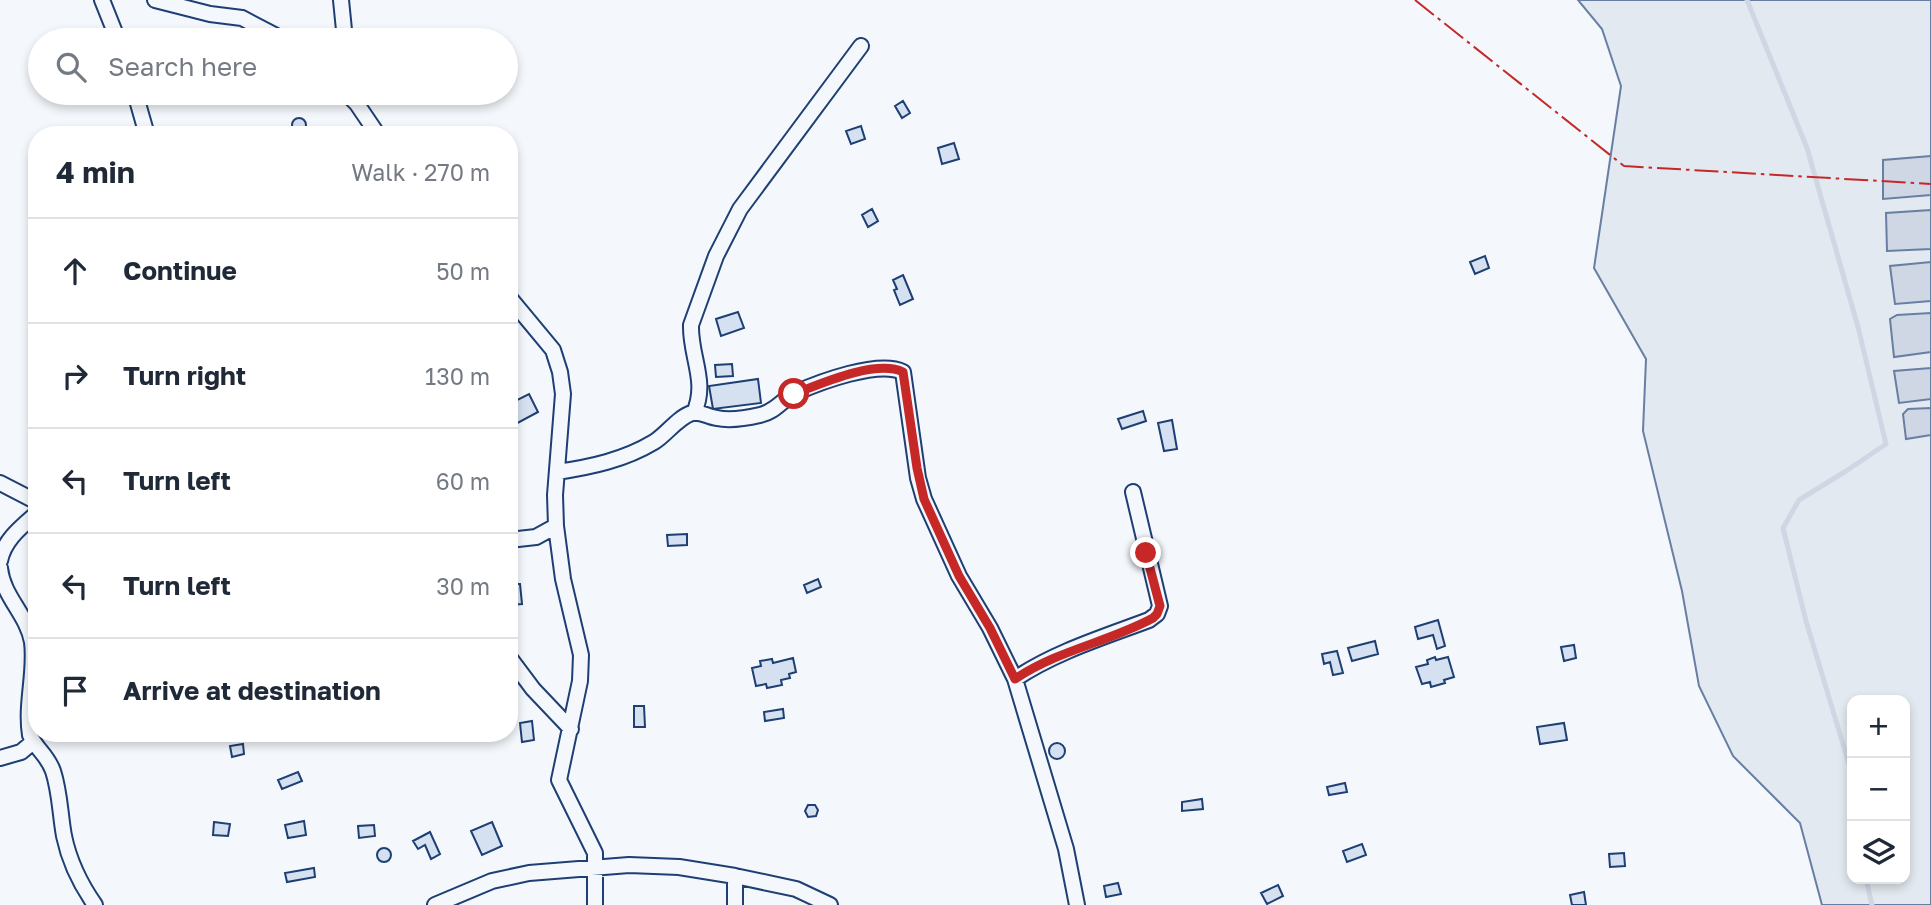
<!DOCTYPE html>
<meta charset="utf-8">
<style>
:root{--surface:#fff;--page:#f2f2f3;--text:#1f2937;--muted:#747a83;--line:#e0e1e3}
body{margin:0;font-family:"Golos Text",sans-serif;background:var(--page);color:var(--text)}
.controls{position:absolute;right:21px;bottom:21px;display:grid;overflow:hidden;border-radius:14px;box-shadow:0 4px 10px #0003}
.controls button{width:63px;height:63px;display:grid;place-items:center;padding:0;border:0;border-bottom:2px solid var(--line);background:var(--surface);color:var(--text);font:35px sans-serif}
.stop{position:absolute;width:21px;height:21px;margin:-16px;border:5px solid #c62828;border-radius:50%;background:#fff}
.stop.end{background:#c62828;border-color:#fff;box-shadow:0 2px 7px #0008}
.list{margin:0;padding:0;list-style:none}
h2{display:flex;justify-content:space-between;align-items:center;height:91px;margin:0;padding:0 28px;font-size:30px}
h2 small{font-size:23px;font-weight:400;color:var(--muted)}
.list li{display:grid;grid-template-columns:46px 1fr auto;gap:21px;align-items:center;box-sizing:border-box;height:105px;padding:0 28px;border-top:2px solid var(--line)}
.list b{display:block;font-size:26px;white-space:nowrap}
.list em{font-size:23px;font-style:normal;color:var(--muted)}
.icon{flex:none;width:38px;height:38px;fill:none;stroke:currentColor;stroke-width:2;stroke-linecap:round;stroke-linejoin:round}
.map{position:relative;flex:none;width:1931px;height:905px;overflow:hidden}
.search{position:absolute;background:var(--surface);box-shadow:0 4px 10px #0003;left:28px;top:28px;width:490px;height:77px;display:flex;align-items:center;gap:18px;box-sizing:border-box;padding:0 24px;border-radius:38px;color:var(--muted);font-size:26px}
.panel{position:absolute;background:var(--surface);box-shadow:0 4px 10px #0003;left:28px;top:126px;width:490px;height:616px;border-radius:28px}
.map>svg:first-child{display:block}
.green{fill:#e3e9f0;stroke:#687fa3;stroke-width:2;fill-rule:evenodd}
.water{fill:#cfd7e4;stroke:#687fa3;stroke-width:2}
.lines{fill:none;stroke-linecap:round;stroke-linejoin:round}
.stream{stroke:#cfd7e4;stroke-width:5}
.building{fill:#d5e0f0;stroke:#1d3f73;stroke-width:2}
.street-casing{stroke:#1d3f73;stroke-width:18}
.street{stroke:#f4f7fb;stroke-width:14}
.power{stroke:#c62828;stroke-width:2;stroke-dasharray:24 5 3.5 5;stroke-linecap:butt}
.route{stroke:#c62828;stroke-width:9}
</style>
<div class="map">
<svg width="1931" height="905" viewBox="0 0 1931 905">
<rect width="100%" height="100%" fill="#f4f7fb"/>
<path class="green" d="M1578,0h353v905h-109l-22,-82 -67,-67 -34,-70 -17,-95 -39,-160 3,-72 -52,-91 27,-182 -19,-57zM1852,700h53v179h-53z"/>
<path class="water" d="M1931,156v39l-48,4v-39z
M1931,210v39l-44,2 -1,-38z
M1931,262v39l-36,3 -5,-38z
M1931,313v39l-37,5 -4,-38 7,-4z
M1931,368v31l-32,4 -5,-32z
M1931,408v27l-25,4 -3,-25 5,-5z"/>
<g class="lines">
<path class="stream" d="M1747,0l60,148 51,179 28,117 -40,27 -47,29 -16,28 23,93 46,153
M1866,879l6,26"/>
</g>
<path class="building" d="M903,101l7,12 -8,5 -7,-12z
M292 125a7 7 0 1 1 14 0a7 7 0 1 1-14 0Z
M861,126l4,13 -14,5 -5,-13z
M954,143l5,16 -17,5 -4,-16z
M872,209l6,12 -10,6 -6,-12z
M1485,256l4,12 -14,6 -5,-12z
M903,275l10,24 -13,6 -6,-15 3,-1 -4,-9z
M738,312l6,16 -23,8 -5,-17z
M732,364l1,12 -17,1 -1,-12z
M758,379l3,24 -48,6 -4,-23z
M529,394l9,18 -26,14 -3,-4v-18z
M1143,411l3,10 -24,8 -4,-10z
M1172,420l5,29 -13,2 -6,-28z
M687,534v11l-19,1 -1,-11z
M509,579l1,5h10l2,20 -13,1z
M818,579l3,8 -14,6 -3,-8z
M1438,620l7,26 -8,3 -4,-14 -15,4 -3,-12z
M1375,641l3,13 -26,7 -4,-13z
M1574,645l2,13 -12,3 -3,-14z
M1337,651l6,22 -10,2 -3,-13 -6,2 -2,-10z
M1435,657l1,3 12,-3 6,20 -10,3 1,3 -14,4 -1,-5 -8,2 -6,-17 12,-3 -1,-4z
M793,658l3,14 -7,2 1,4 -9,2 1,5 -15,3 -1,-4 -10,2 -4,-18 9,-2 -1,-5 12,-2 1,4z
M634,706h10l1,21h-11z
M783,709l1,9 -19,3 -1,-9z
M532,721l2,19 -12,2 -2,-19z
M1564,723l3,17 -27,4 -3,-17z
M1049 751a8 8 0 1 1 16 0a8 8 0 1 1-16 0Z
M243,744l1,10 -12,3 -2,-11z
M298,772l4,9 -20,8 -4,-9z
M1345,783l2,9 -18,3 -2,-8z
M1202,799l1,10 -21,2v-9z
M808,805h7l3,5 -2,6 -8,1 -3,-6z
M304,821l2,14 -18,3 -3,-13z
M214,822l16,2 -2,12 -15,-1z
M492,822l10,24 -20,9 -11,-24z
M374,825l1,11 -16,2 -1,-12z
M430,832l10,22 -9,5 -6,-14 -7,4 -5,-8z
M1362,844l4,11 -19,7 -4,-11z
M377 855a7 7 0 1 1 14 0a7 7 0 1 1-14 0Z
M1624,853l1,13 -15,1 -1,-13z
M314,868l1,9 -28,5 -2,-9z
M1118,883l3,11 -15,3 -2,-11z
M1278,885l5,11 -16,8 -6,-11z
M1584,892l2,13h-14l-2,-10z"/>
<g class="lines">
<defs>
<path id="street" d="M102,0l16,40
M155,0l55,14 32,4 42,22
M341,0l4,40
M135,93l12,42
M346,93l11,11 21,31
M509,297l44,53 7,22 3,22 -8,101 1,31 7,53 18,76 -1,26 -21,99 36,73v52
M694,413c14,-32 -4,-56 -3,-88l25,-69 24,-47 121,-163
M557,472c34,-5 67,-12 97,-30 12,-7 24,-25 38,-29 9,-2 16,4 25,5 13,3 30,0 43,-3 15,-3 22,-15 35,-22 25,-11 83,-33 108,-21l15,106 6,21 35,77 31,52 25,51 51,170 11,56
M0,483l37,19
M509,540l27,-3 20,-11
M0,561c4,-21 21,-34 37,-48
M0,568c3,29 27,46 32,74 4,30 -7,62 -2,93 5,13 17,19 23,36 7,21 7,43 11,65 5,24 17,49 31,69
M509,657l24,32 38,40
M1015,679c40,-27 89,-42 134,-59l8,-6 3,-8 -27,-114
M0,758l21,-6 12,-10
M735,876v29
M435,905l57,-24 37,-8 100,-8 50,2 56,9 61,13 34,16"/>
</defs>
<use href="#street" class="street-casing"/>
<use href="#street" class="street"/>
<path class="power" d="M1415,0l209,166 307,18"/>
</g>
<g class="lines">
<path class="route" d="M794,394c26,-10 82,-35 109,-22l14,96 7,31 35,77 31,52 25,51c43,-29 94,-37 138,-61l4,-4 3,-8 -14,-53"/>
</g>
</svg>
<div class="controls">
<button>+</button>
<button>−</button>
<button><svg class="icon" aria-label="layers" viewBox="0 0 24 24"><path d="M12 4l9 5-9 5-9-5zM3 14l9 5 9-5"/></svg></button>
</div>
<div class="stop" style="left:794px;top:394px"></div>
<div class="stop end" style="left:1146px;top:553px"></div>
<div class="search"><svg class="icon" aria-label="search" viewBox="0 0 24 24"><circle cx="10" cy="10" r="6"/><path d="M15 15l6 6"/></svg>Search here</div>
<section class="panel">
<h2>4 min<small>Walk · 270 m</small></h2>
<ul class="list">
<li><svg class="icon" aria-label="ahead" viewBox="0 0 24 24"><path d="M12 20V5M6 11l6-6 6 6"/></svg><div><b>Continue</b></div><em>50 m</em></li>
<li><svg class="icon" aria-label="right" viewBox="0 0 24 24"><path d="M7 20v-9h11M14 6l5 5-5 5"/></svg><div><b>Turn right</b></div><em>130 m</em></li>
<li><svg class="icon" aria-label="left" viewBox="0 0 24 24"><path d="M17 20v-9H6M10 6l-5 5 5 5"/></svg><div><b>Turn left</b></div><em>60 m</em></li>
<li><svg class="icon" aria-label="left" viewBox="0 0 24 24"><path d="M17 20v-9H6M10 6l-5 5 5 5"/></svg><div><b>Turn left</b></div><em>30 m</em></li>
<li><svg class="icon" aria-label="arrive" viewBox="0 0 24 24"><path d="M6 21V4h12l-3 4 3 4H6"/></svg><div><b>Arrive at destination</b></div></li>
</ul>
</section>
</div>
